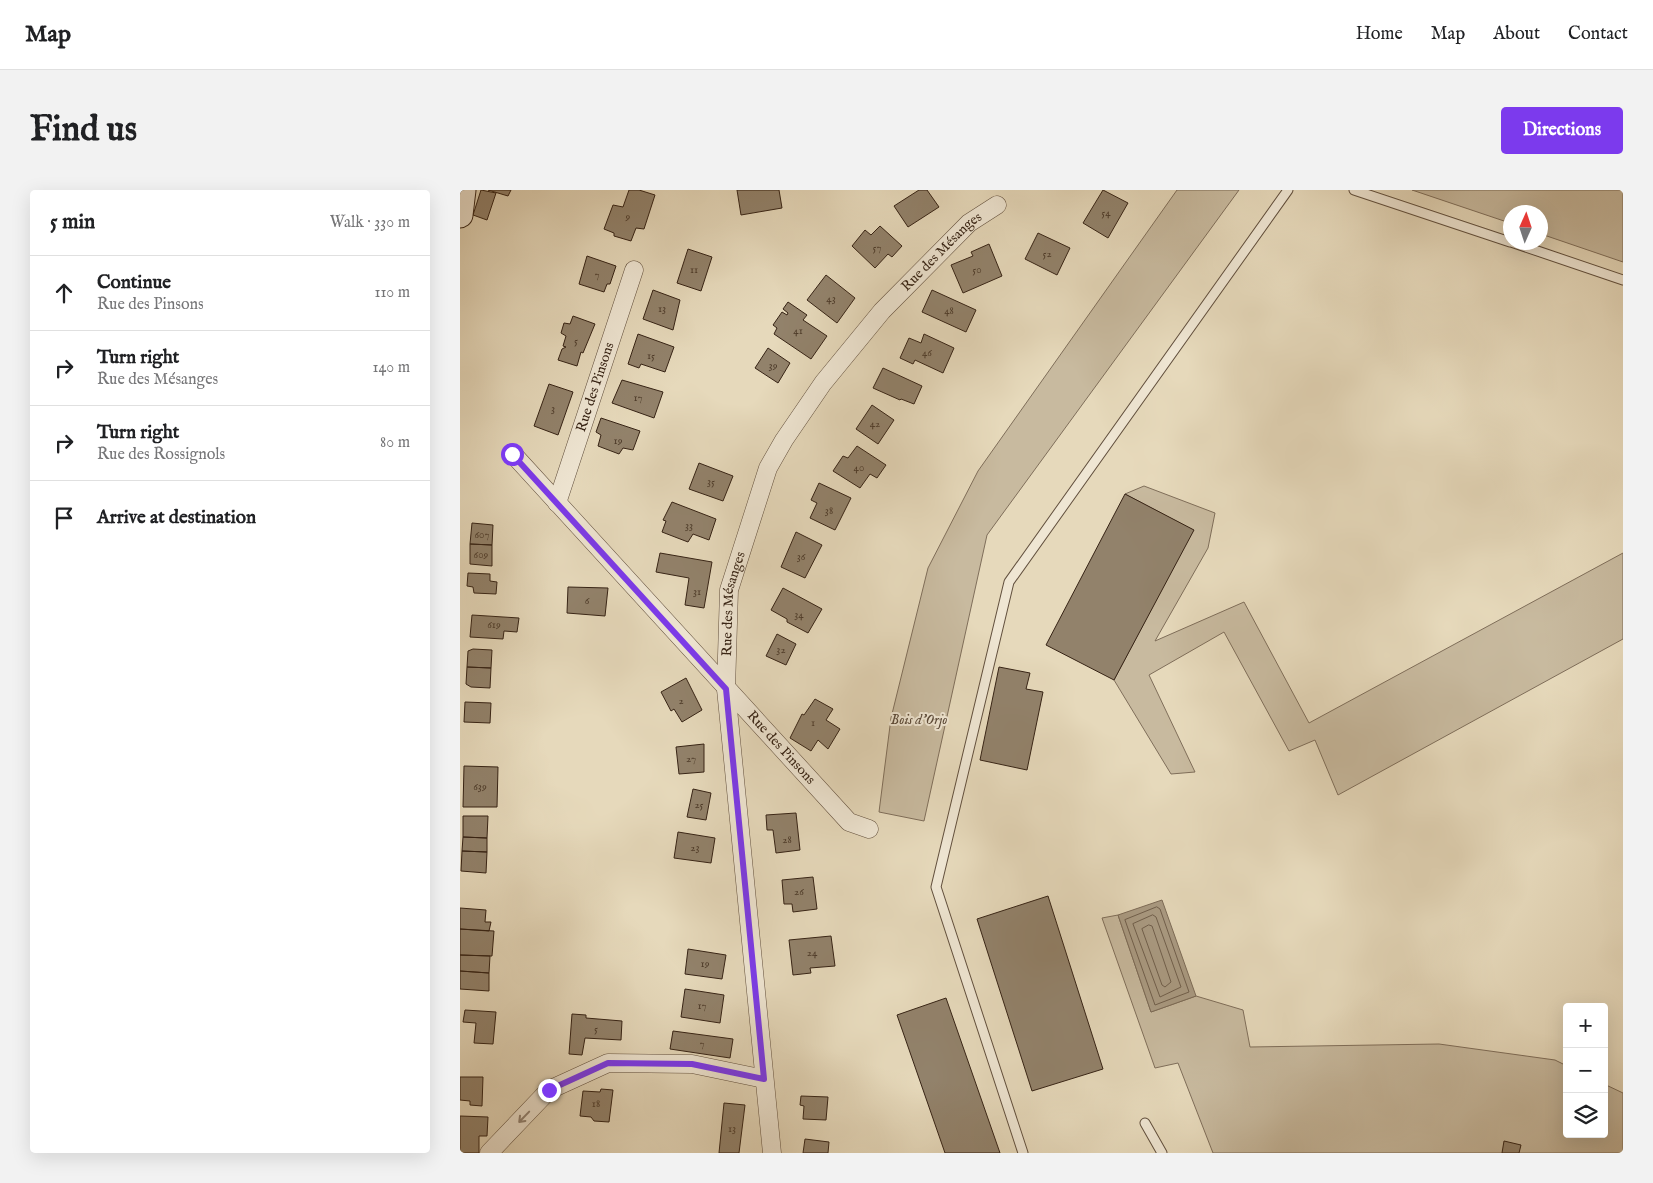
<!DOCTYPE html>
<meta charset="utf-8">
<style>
:root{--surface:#fff;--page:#f2f2f2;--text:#202124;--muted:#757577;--line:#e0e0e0;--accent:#7c3aed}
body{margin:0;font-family:"IM FELL English",serif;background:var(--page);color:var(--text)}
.controls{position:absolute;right:15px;bottom:15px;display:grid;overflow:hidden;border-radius:5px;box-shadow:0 5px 20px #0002}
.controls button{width:45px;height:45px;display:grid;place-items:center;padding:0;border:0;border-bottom:1px solid var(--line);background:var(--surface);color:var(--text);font:25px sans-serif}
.compass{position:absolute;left:1043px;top:15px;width:45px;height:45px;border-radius:50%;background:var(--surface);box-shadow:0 5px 20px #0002;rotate:3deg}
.stop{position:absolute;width:15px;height:15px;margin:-11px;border:4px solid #7c3aed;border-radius:50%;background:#fff}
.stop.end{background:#7c3aed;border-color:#fff;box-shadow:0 1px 5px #0008}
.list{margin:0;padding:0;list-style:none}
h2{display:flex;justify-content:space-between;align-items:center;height:65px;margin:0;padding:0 20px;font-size:21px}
h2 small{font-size:16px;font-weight:400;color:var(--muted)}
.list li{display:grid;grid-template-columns:32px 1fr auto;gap:15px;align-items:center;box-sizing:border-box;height:75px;padding:0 20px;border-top:1px solid var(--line)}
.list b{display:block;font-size:19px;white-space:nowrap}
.list p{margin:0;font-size:16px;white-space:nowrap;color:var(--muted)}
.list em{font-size:16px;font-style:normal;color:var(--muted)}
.icon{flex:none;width:28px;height:28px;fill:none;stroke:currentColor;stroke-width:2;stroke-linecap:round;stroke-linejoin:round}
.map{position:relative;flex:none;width:1163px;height:963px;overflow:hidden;border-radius:5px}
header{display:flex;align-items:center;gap:30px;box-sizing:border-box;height:70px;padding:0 25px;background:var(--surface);border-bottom:1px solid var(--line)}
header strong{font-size:24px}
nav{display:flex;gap:28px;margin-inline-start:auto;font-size:18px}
.intro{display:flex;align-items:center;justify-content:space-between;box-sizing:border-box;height:120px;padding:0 30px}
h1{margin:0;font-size:35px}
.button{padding:12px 22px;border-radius:5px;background:var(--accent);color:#fff;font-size:18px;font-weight:700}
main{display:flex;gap:30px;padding:0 30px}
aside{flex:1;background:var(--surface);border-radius:5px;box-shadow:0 5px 20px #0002}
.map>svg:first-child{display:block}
.green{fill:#c8ba9f;stroke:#7f6e5a}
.water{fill:#aa9b83;stroke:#7c6b57}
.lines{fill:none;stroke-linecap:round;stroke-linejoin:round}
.shore{stroke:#705f4c;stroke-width:1}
.building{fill:#92826b;stroke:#362315}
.lane-casing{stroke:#62503e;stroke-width:11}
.street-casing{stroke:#62503e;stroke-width:19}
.secondary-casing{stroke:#362315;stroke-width:27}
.lane{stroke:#efe6d3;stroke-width:9}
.street{stroke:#efe6d3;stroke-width:18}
.secondary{stroke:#efe6d3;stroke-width:25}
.oneway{stroke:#928474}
.route{stroke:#7c3aed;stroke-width:6}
.labels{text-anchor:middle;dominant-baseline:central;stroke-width:4;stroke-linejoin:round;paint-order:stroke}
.number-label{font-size:11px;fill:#4d3b2a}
.street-label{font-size:14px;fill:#362315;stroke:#efe6d3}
.park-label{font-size:14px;font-style:italic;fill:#5a4938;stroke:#efe6d3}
</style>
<header>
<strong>Map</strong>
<nav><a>Home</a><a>Map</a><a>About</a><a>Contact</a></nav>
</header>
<div class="intro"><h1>Find us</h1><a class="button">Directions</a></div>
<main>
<aside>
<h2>5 min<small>Walk · 330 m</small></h2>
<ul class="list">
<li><svg class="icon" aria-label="ahead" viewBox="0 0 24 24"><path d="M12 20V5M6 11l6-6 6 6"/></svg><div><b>Continue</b><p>Rue des Pinsons</p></div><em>110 m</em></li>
<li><svg class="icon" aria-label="right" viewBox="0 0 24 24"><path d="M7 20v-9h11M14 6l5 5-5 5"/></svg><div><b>Turn right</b><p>Rue des Mésanges</p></div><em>140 m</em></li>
<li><svg class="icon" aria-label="right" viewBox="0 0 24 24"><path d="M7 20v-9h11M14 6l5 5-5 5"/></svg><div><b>Turn right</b><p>Rue des Rossignols</p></div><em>80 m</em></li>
<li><svg class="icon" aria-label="arrive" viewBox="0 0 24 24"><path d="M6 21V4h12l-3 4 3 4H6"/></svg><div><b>Arrive at destination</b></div></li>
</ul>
</aside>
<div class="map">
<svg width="1163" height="963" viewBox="0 0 1163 963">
<rect width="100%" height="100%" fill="#e6d9bb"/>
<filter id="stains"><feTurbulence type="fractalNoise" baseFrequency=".004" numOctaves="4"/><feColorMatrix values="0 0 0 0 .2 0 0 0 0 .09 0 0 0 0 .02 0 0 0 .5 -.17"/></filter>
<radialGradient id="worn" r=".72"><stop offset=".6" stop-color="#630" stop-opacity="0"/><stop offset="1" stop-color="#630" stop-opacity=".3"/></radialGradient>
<path class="green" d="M717,0h62l-252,345 -63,286 -45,-9 12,-94 37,-150 50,-97z
M952,0h211v72l-82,-28 -1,-22h-30v11z
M684,296l71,27 -7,35 -53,93 89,-39 65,121 314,-170v86l-285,156 -23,-55 -26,11 -65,-119 -75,43 46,97 -24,2 -57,-94 79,-150 -68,-36z
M658,725l33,97 45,-16 47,14 7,37 189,-3 116,16 12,6v68h37v-50l19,9v60h-410l-35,-90 -23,5 -53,-150z"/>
<path class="water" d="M702,710l34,96 -45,16 -33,-97z"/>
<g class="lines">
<path class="shore" d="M697,717l3,2 29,83 -34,13 -30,-85z
M693,725l3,2 25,70 -21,10 -27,-73z
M689,735l3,1 19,56 -6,5 -3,-2 -20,-56z"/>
</g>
<path class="building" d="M21,0l15,3 -9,27 -14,-5z
M28,0h23l-3,6z
M169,0h10l16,5 -11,34 -8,-1 -5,13 -17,-5v-3l-10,-4 9,-24 10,2z
M277,0h42l3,18 -41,7z
M459,0h8l12,17 -31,20 -14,-21z
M643,0l25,13 -20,35 -25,-15z
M420,36l22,20 -10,11 -4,-3 -13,14 -23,-22 13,-16 6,5z
M578,43l32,15 -13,27 -32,-16z
M529,54l13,32 -39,17 -12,-28 22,-9 -2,-4z
M228,59l24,8 -11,34 -24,-8z
M127,66l29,10 -6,18h-3l-3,8 -25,-8z
M366,85l29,23 -18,25 -30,-23z
M193,100l27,10 -7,30 -30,-11z
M472,100l44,20 -10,22 -44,-20z
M328,112l19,13 -4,5 24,16 -16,23 -37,-25 3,-6 -4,-3 9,-13 5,3 1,-2 -5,-4z
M113,126l22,8 -12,29 -2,-1 -4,14 -19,-6 4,-11 4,-2 -3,-1 3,-10 -5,-3 3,-10 6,1z
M178,144l36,13 -9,25 -24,-8 -2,4 -11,-4z
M464,144l30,14 -11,25 -28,-13 -2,4 -13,-6 9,-20 12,5z
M308,158l22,15 -12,20 -23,-15z
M423,178l39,18 -8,18 -13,-5 -1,1 -27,-12z
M162,190l41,12 -9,26 -42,-15z
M89,194l24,8 -15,43 -24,-9z
M412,215l22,15 -16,24 -22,-15z
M141,228l39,13 -7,19 -10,-2 -4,6 -21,-8 3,-11 -5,-3z
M397,256l29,19 -9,13 -7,-4 -10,14 -27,-17 10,-15 5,2z
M239,273l34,13 -10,25 -34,-12z
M359,293l32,15 -16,32 -25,-12 7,-15 -6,-3z
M665,304l69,36 -80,150 -68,-35z
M212,312l44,17 -7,21 -16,-6 -5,8 -26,-10 4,-11 -3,-1z
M12,333l21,2 -1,20 -22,-1z
M336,342l26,13 -17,33 -24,-11z
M10,354l22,1v21l-22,-2z
M200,363l52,9 -8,46 -19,-3 4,-27 -33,-6z
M8,383l22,1v7l7,1 -1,12 -22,-1 -1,-6 -6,-1z
M108,397l40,1 -3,28 -38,-3z
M323,398l39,21 -14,24 -21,-11v-3l-16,-9z
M12,425l47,3 -2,14 -13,-1 -1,8 -33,-2z
M317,444l19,10 -10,21 -20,-9z
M13,459l19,1 -1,18 -24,-1 1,-16z
M7,477l24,1 -1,20 -19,-1 -5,-3z
M539,477l31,6 -4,16 17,3 -16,78 -47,-10z
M226,488l16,32 -20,12 -8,-13 -3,2 -10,-19z
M355,509l18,10 -7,11 14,9 -12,20 -10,-9 -7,11 -21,-13 12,-24 2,1z
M5,512l26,1 -1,20 -26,-1z
M244,554v28l-25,2 -3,-27z
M4,576l34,1 -1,40h-34z
M233,599l18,4 -5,27 -19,-3z
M336,623l4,37 -24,3 -3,-23h-6l-1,-15z
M3,626h25l-1,22 -24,-1z
M218,642l37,6 -4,25 -37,-5z
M3,647l24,1v14l-25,-1z
M2,661l25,1 -1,21 -25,-2z
M353,687l4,32 -24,3 -1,-8h-8l-2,-24z
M588,706l55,173 -71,22 -55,-172z
M0,718l26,2 -1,12h6l-2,9 -29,-2z
M0,739l34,2 -2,25 -32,-1z
M371,746l4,30 -25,2 1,5 -18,2 -4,-35z
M228,759l38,6 -4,24 -37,-5z
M0,765l30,1 -1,17 -29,-2z
M0,781l29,2v18l-29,-2z
M225,799l39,6 -4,28 -39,-6z
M486,808l54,155h-55l-48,-138z
M5,820l31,2 -3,32 -19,-1 2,-20 -13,-1z
M112,824l14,1v3l36,3 -1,19 -36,-2 -3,17 -13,-1z
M213,841l60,8 -3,19 -60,-9z
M0,887h23l-1,29 -12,-1v-4l-10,-1z
M141,899l12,1 -4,32 -15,-1 -3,-4 -11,-1 3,-25 17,1z
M341,906l27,1 -2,23 -23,-1 1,-13 -4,-1z
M264,913l21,2 -6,48h-20z
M0,926l28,1 -1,19h-8v17h-19z
M345,949l24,3 -1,11h-25z
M1044,951l17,4 -2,8h-17z"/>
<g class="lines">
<defs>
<path id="lane" d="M894,0l156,52
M1051,52l112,38
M685,933l17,30
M563,963l-87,-266 73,-305 279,-392"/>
<g id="street">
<path id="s1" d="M52,263l337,369 20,7"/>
<path id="s2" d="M97,313l77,-233"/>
<path d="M29,963l60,-63 59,-27 84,1 72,15"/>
<path id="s3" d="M312,963l-46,-464 3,-99 39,-122 16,-28 39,-57 59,-72 87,-88 28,-18"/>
</g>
<path id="secondary" d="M0,25l3,-25"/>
</defs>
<use href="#lane" class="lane-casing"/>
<use href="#street" class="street-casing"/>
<use href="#secondary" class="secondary-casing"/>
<use href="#lane" class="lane"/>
<use href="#street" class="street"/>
<use href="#secondary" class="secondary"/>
</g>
<defs><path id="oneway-shaft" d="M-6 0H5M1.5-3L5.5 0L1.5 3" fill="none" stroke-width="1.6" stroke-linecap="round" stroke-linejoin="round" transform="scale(1.25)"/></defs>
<use class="oneway" href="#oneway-shaft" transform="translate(64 927) rotate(134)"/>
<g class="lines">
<path class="route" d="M52,264l214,235 38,390 -72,-15 -84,-1 -59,27"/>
</g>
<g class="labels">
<g class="number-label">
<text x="646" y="23">54</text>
<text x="168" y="27">9</text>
<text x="417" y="58">57</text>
<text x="587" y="64">52</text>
<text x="234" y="80">11</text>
<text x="517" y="80">50</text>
<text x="137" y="85">7</text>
<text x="371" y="109">43</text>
<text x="202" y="119">13</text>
<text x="489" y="121">48</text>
<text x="338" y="141">41</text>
<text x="116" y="151">5</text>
<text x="467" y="163">46</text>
<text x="191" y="166">15</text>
<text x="313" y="176">39</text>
<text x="178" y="208">17</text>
<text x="93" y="219">3</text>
<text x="415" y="234">42</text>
<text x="158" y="251">19</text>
<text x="399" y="278">40</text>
<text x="251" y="292">35</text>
<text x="369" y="321">38</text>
<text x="229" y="336">33</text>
<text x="22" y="345">607</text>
<text x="21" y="365">609</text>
<text x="341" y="367">36</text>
<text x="237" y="402">31</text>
<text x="127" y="411">6</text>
<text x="339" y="425">34</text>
<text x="34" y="435">619</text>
<text x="321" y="460">32</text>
<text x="221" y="511">2</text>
<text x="353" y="533">1</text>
<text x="231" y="569">27</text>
<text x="20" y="597">639</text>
<text x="239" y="615">25</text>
<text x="327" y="650">28</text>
<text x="235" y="658">23</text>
<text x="339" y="702">26</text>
<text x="352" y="763">24</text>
<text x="245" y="774">19</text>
<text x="242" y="816">17</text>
<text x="136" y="839">5</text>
<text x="242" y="854">7</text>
<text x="136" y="914">18</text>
<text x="272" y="939">13</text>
</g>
<g class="street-label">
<text stroke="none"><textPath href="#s3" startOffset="972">Rue des Mésanges</textPath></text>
<text stroke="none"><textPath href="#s2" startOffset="122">Rue des Pinsons</textPath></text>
<text stroke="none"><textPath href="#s3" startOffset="552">Rue des Mésanges</textPath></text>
<text stroke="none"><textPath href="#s1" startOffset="399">Rue des Pinsons</textPath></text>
</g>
<g class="park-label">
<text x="459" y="530">Bois d'Orjo</text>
</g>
</g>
<rect width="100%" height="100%" filter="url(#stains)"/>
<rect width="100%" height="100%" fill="url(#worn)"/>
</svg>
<div class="controls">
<button>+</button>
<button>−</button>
<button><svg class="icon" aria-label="layers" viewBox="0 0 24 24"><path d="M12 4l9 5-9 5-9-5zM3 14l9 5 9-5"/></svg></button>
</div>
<svg class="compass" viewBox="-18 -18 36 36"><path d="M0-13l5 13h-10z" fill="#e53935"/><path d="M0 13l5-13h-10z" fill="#757577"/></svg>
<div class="stop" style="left:52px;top:264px"></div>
<div class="stop end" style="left:89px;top:900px"></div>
</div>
</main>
